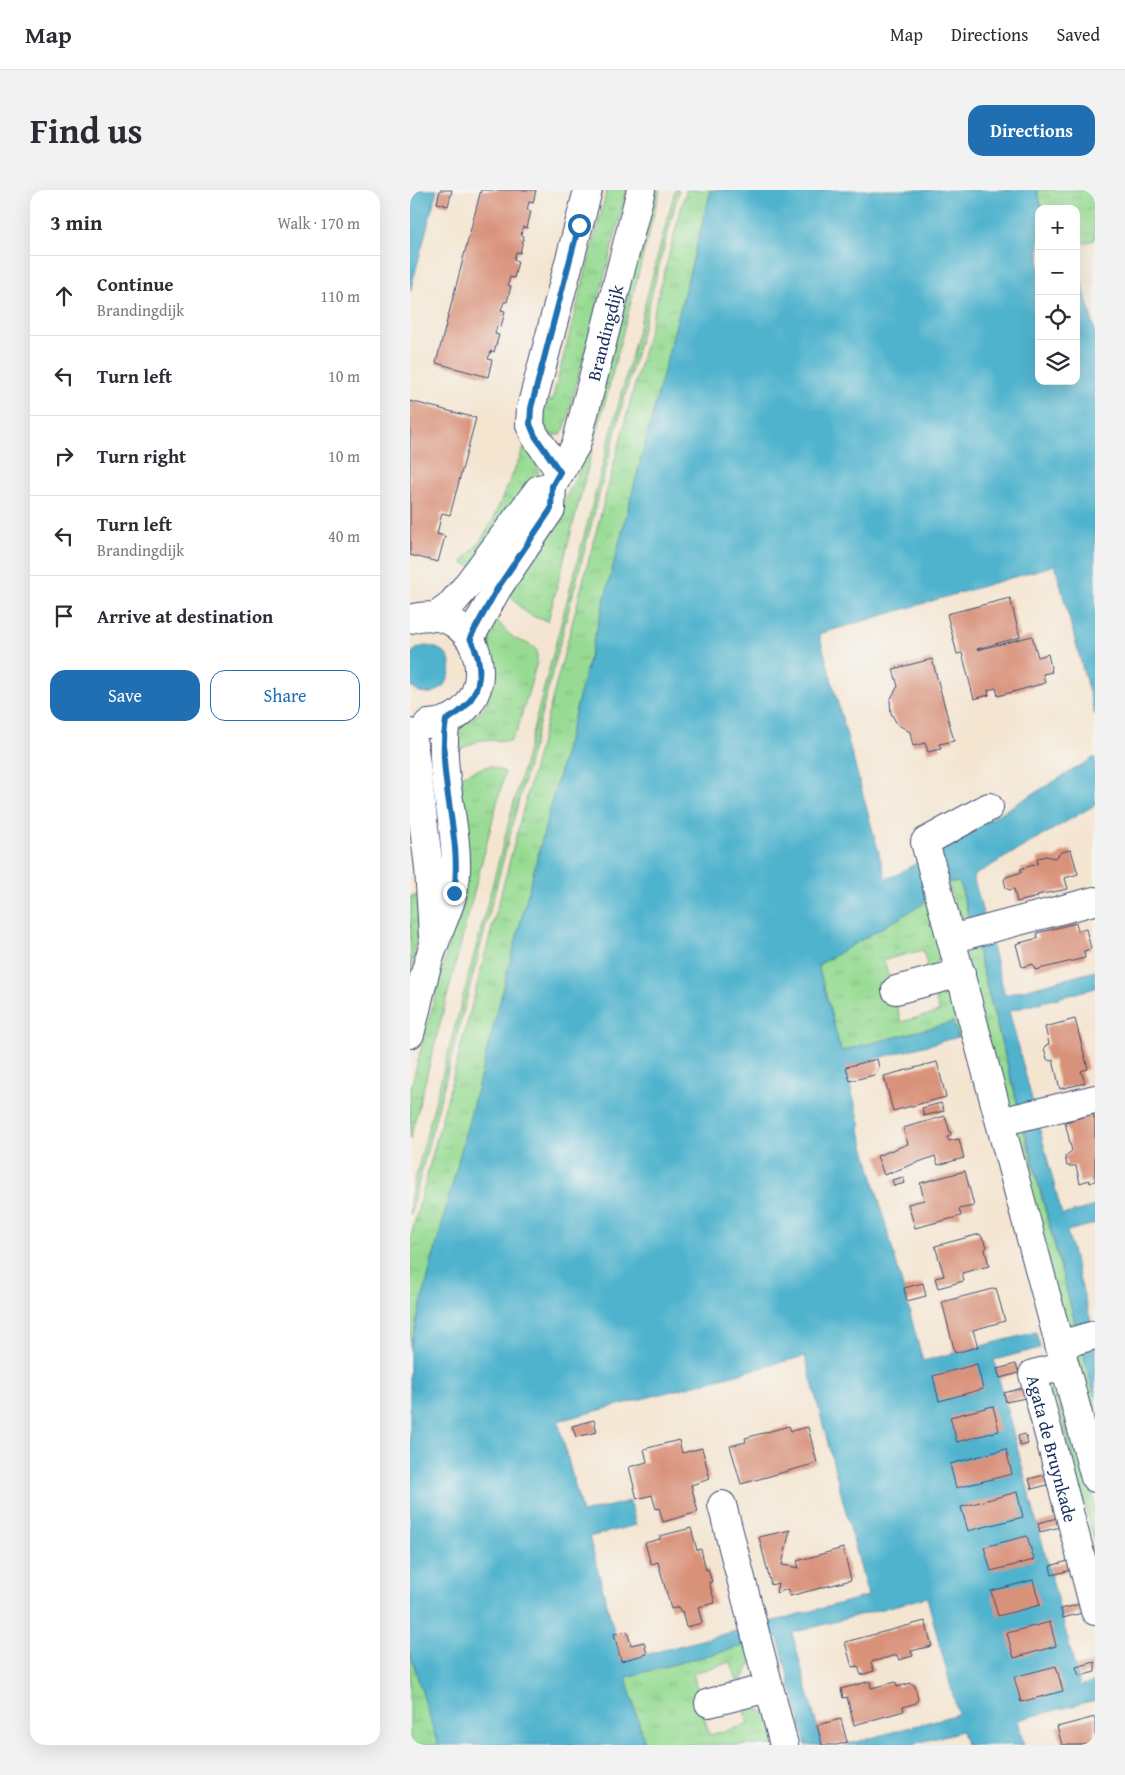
<!DOCTYPE html>
<meta charset="utf-8">
<style>
:root{--surface:#fff;--page:#f2f2f3;--text:#2b2b33;--muted:#7c7c81;--line:#e1e1e2;--accent:#1f6fb2}
body{margin:0;font-family:"Gentium Book Plus",serif;background:var(--page);color:var(--text)}
.controls{position:absolute;right:15px;top:15px;display:grid;overflow:hidden;border-radius:10px;box-shadow:0 5px 20px #0002}
.controls button{width:45px;height:45px;display:grid;place-items:center;padding:0;border:0;border-bottom:1px solid var(--line);background:var(--surface);color:var(--text);font:25px sans-serif}
.stop{position:absolute;width:15px;height:15px;margin:-11px;border:4px solid #1f6fb2;border-radius:50%;background:#fff}
.stop.end{background:#1f6fb2;border-color:#fff;box-shadow:0 1px 5px #0008}
.list{margin:0;padding:0;list-style:none}
h2{display:flex;justify-content:space-between;align-items:center;height:65px;margin:0;padding:0 20px;font-size:21px}
h2 small{font-size:16px;font-weight:400;color:var(--muted)}
.list li{display:grid;grid-template-columns:32px 1fr auto;gap:15px;align-items:center;box-sizing:border-box;height:80px;padding:0 20px;border-top:1px solid var(--line)}
.list b{display:block;font-size:19px;white-space:nowrap}
.list p{margin:0;font-size:16px;white-space:nowrap;color:var(--muted)}
.list em{font-size:16px;font-style:normal;color:var(--muted)}
.actions{display:flex;gap:10px;padding:15px 20px}
.actions a{flex:1;padding:11px 0;border:1px solid var(--accent);border-radius:15px;text-align:center;font-size:18px;color:var(--accent)}
.actions .main{background:var(--accent);color:#fff}
.icon{flex:none;width:28px;height:28px;fill:none;stroke:currentColor;stroke-width:2;stroke-linecap:round;stroke-linejoin:round}
.map{position:relative;flex:none;width:685px;height:1555px;overflow:hidden;border-radius:15px}
header{display:flex;align-items:center;gap:30px;box-sizing:border-box;height:70px;padding:0 25px;background:var(--surface);border-bottom:1px solid var(--line)}
header strong{font-size:24px}
nav{display:flex;gap:28px;margin-inline-start:auto;font-size:18px}
.intro{display:flex;align-items:center;justify-content:space-between;box-sizing:border-box;height:120px;padding:0 30px}
h1{margin:0;font-size:35px}
.button{padding:12px 22px;border-radius:15px;background:var(--accent);color:#fff;font-size:18px;font-weight:700}
main{display:flex;gap:30px;padding:0 30px}
aside{flex:1;background:var(--surface);border-radius:15px;box-shadow:0 5px 20px #0002}
.map>svg:first-child{display:block}
.grass{fill:url(#grass-tufts);stroke:#598578}
.water{fill:#4fb3cd;stroke:#357196;fill-rule:evenodd}
.building{fill:#d9927a}
.lines{fill:none;stroke-linecap:round;stroke-linejoin:round}
.minor-casing{stroke:#3c4a6f;stroke-width:30}
.minor{stroke:#fff;stroke-width:28}
.route{stroke:#1f6fb2;stroke-width:6}
.labels{text-anchor:middle;dominant-baseline:central;stroke-width:4.5;stroke-linejoin:round;paint-order:stroke}
.street-label{font-size:18px;fill:#1b2f5e;stroke:#f6f6f2}
</style>
<header>
<strong>Map</strong>
<nav><a>Map</a><a>Directions</a><a>Saved</a></nav>
</header>
<div class="intro"><h1>Find us</h1><a class="button">Directions</a></div>
<main>
<aside>
<h2>3 min<small>Walk · 170 m</small></h2>
<ul class="list">
<li><svg class="icon" aria-label="ahead" viewBox="0 0 24 24"><path d="M12 20V5M6 11l6-6 6 6"/></svg><div><b>Continue</b><p>Brandingdijk</p></div><em>110 m</em></li>
<li><svg class="icon" aria-label="left" viewBox="0 0 24 24"><path d="M17 20v-9H6M10 6l-5 5 5 5"/></svg><div><b>Turn left</b></div><em>10 m</em></li>
<li><svg class="icon" aria-label="right" viewBox="0 0 24 24"><path d="M7 20v-9h11M14 6l5 5-5 5"/></svg><div><b>Turn right</b></div><em>10 m</em></li>
<li><svg class="icon" aria-label="left" viewBox="0 0 24 24"><path d="M17 20v-9H6M10 6l-5 5 5 5"/></svg><div><b>Turn left</b><p>Brandingdijk</p></div><em>40 m</em></li>
<li><svg class="icon" aria-label="arrive" viewBox="0 0 24 24"><path d="M6 21V4h12l-3 4 3 4H6"/></svg><div><b>Arrive at destination</b></div></li>
</ul>
<div class="actions"><a class="main">Save</a><a>Share</a></div>
</aside>
<div class="map">
<svg width="685" height="1555" viewBox="0 0 685 1555">
<defs>
<pattern id="grass-tufts" width="24" height="20" patternUnits="userSpaceOnUse" patternTransform="scale(1.25)"><rect width="24" height="20" fill="#97db93"/><path d="M3 7l-1-3M5 7V3M7 7l1-3M15 17l-1-3M17 17v-4M19 17l1-3" fill="none" stroke="#82bc81"/></pattern>
</defs>
<rect width="100%" height="100%" fill="#f6f6f2"/>
<filter id="ink" filterUnits="userSpaceOnUse"><feTurbulence type="fractalNoise" baseFrequency=".02" numOctaves="2"/><feDisplacementMap in="SourceGraphic" scale="10" xChannelSelector="R" yChannelSelector="G"/><feConvolveMatrix kernelMatrix="1 2 1 2 8 2 1 2 1" color-interpolation-filters="sRGB"/></filter>
<filter id="wash" filterUnits="userSpaceOnUse"><feTurbulence type="fractalNoise" baseFrequency=".0096" numOctaves="4" result="noise"/><feDisplacementMap in="SourceGraphic" scale="20" xChannelSelector="R" yChannelSelector="G"/><feGaussianBlur stdDeviation="1.12" result="paint"/><feColorMatrix in="noise" values="0 0 0 0 0 0 0 0 0 0 0 0 0 0 0 0 0 1.4 0 .05"/><feComposite in="paint" operator="in"/></filter>
<g filter="url(#wash)">
<rect width="100%" height="100%" fill="#f4e5d1"/>
<path class="grass" d="M197,0h20l-62,238 -5,7h-10l-13,-21 5,-15 10,2z
M245,0h5l-112,431c-22,-5 -26,-11 -39,-28l62,-105 13,-28z
M265,0h4l-269,1025v-17z
M276,0h25l-301,1157v-107z
M627,0h58v50l-19,5v-36h-34z
M116,253c8,13 15,22 12,38l-67,86 -9,-5 19,-22 10,-16z
M85,428c7,8 12,16 21,21 8,4 15,4 21,12v11l-20,69 -7,10 -30,-1 -24,11 2,-20c9,-10 21,-15 28,-27 15,-28 -6,-58 9,-86z
M80,576l15,6 -95,368v-49l51,-194 -6,-120c13,-2 22,-9 35,-11z
M538,691l12,2 10,42 -9,1z
M520,701l17,54 -13,22 -6,2 -5,-19 -39,10 17,62 38,-10 -5,-20 6,-1 23,13 8,30 -13,3 -5,-15 -112,29 -23,-86 105,-61z
M1,706h9l-3,43 -7,38z
M564,749l45,171 -12,1 -44,-166z
M612,934l55,206 -12,1 -53,-201z
M671,1154l14,54v47l-25,-94z
M637,1191l16,1 32,121v41l-38,-144 -7,1z
M341,1454l3,15 -12,21 -5,1 -6,-19 -38,11 16,62 39,-10 -4,-20 5,-1 21,12 7,29h-50l-1,-2 -9,2h-72l-19,-68z
M0,1462l28,93h-28z"/>
<path class="water" d="M0,0h27l-27,102z
M301,0h326l5,19h-3v172h37v-121l19,71v384l-40,-150 -236,69 67,245 12,-5 197,-117v48l-122,71 32,119 90,-24v17l-86,23 53,204 33,-9v18l-28,7 28,106v61l-135,-515c-19,-4 -29,5 -37,21l-105,61 23,86 112,-29 5,15 -113,30 16,59 -2,1 64,234 113,-29 4,16 -46,12 86,326 15,-4v18l-77,20 6,25h-58l-4,-14 -52,14h-65l113,-31 -31,-117 -135,36 30,112h-16l-28,-108 -152,40 19,68h-207l-28,-93v-305zM395,1166l63,240 -246,65 -33,-124 47,-12 -6,-24 -48,12 -24,-92z
M15,456c51,3 15,71 -15,39v-31l8,-6z"/>
<g id="blocks">
<path class="building" d="M30,0h12l-4,16 -11,-3z
M71,0h55l-3,13 -4,-1 -2,8 4,1 -4,17 -4,-1 -2,8 3,1 -4,17 -4,-1 -2,8 4,1 -4,17 -4,-1 -2,8 3,1 -4,16h-3l-3,8 4,1 -4,16 -4,-1 -2,8 4,1 -5,17 -3,-1 -3,8 4,1 -4,17 -52,-14z
M0,211l66,17 -26,97 -8,-2 -5,21 8,2 -7,26 -28,-7z
M600,408l10,39 -43,12 1,1 54,-14 6,21 10,-3 4,18 -9,2 2,9 -47,13 -2,-8 -8,2 1,5 -15,4 -12,-46 -5,1 -10,-40z
M522,469l22,82 -15,3 2,5 -13,3 -3,-9 -12,3 -3,-14 -13,-8 -6,-11 -1,-13 8,-14 -5,-17z
M661,660l7,24 -13,4 3,11 -31,6 1,2 -21,5 -3,-13 -5,1 -3,-2 -2,-8 2,-3 16,-5 -2,-3 17,-5 1,-6 8,-2 8,2 4,-2 3,-4z
M666,733l2,8 8,-2 5,20 -7,2 1,7 -50,12 -2,-6 -11,3 -6,-23 22,-6 -1,-5z
M665,829l13,50 -7,2 4,12 -25,6 -7,-29 -3,1 -3,-2 -3,-11 2,-3 3,-1 -4,-17z
M467,869l2,8 -5,8 -24,6 -4,-14z
M527,872l9,35 -53,14 -9,-35z
M531,913l3,8 -20,5 -2,-8z
M683,924l2,6v61l-5,2 -1,-3 -9,3 -4,-17h-9l-2,-10 7,-5 -7,-29z
M535,926l6,19 -4,2 2,4 10,-2 5,19 -26,7 -3,-9 -51,19 -7,-19 31,-12 -5,-16z
M555,981l9,35 -15,3 2,7 -46,12 -7,-24 16,-4 -4,-17z
M493,987l2,6 -11,3 -2,-6z
M570,1044l7,12 -2,4 4,16 -27,7 2,8 -26,7 -3,-10 9,-2 -9,-30z
M513,1093l3,13 -19,5 -3,-13z
M586,1098l9,33 -32,9 5,17 -23,6 -13,-51z
M567,1174l6,25 -44,12 -6,-25z
M606,1174l3,9 -19,5 -3,-9z
M613,1198l3,10 -20,4 -2,-9z
M583,1216l6,25 -42,11 -7,-25z
M184,1230l3,12 -21,5 -4,-11z
M379,1236l2,5 17,-4 9,36 -76,21 -11,-38 16,-4 -1,-4z
M615,1244l3,10 -8,2 -2,-10z
M269,1250l3,13 20,-5 8,31 -19,6 7,27 -35,10 -4,-14 -3,1 -4,-14 -15,4 -8,-32 18,-5 -3,-13z
M596,1259l6,25 -56,14 -6,-24z
M634,1285l3,10 -15,4 -3,-10z
M607,1302l6,25 -55,14 -7,-24z
M647,1328l3,9 -20,5 -2,-9z
M281,1338l6,22 4,-1 5,21 2,-1 4,13h-3l6,21 -17,4 4,16 -16,4 -4,-16 -2,1 -1,-5 -8,2 -13,-47 -7,2 -6,-21 15,-4v-3z
M380,1340l-8,35 17,3 -2,-7 46,-13 8,32 -61,16 -2,-7 -12,4 2,-10 -7,2 -12,-48z
M617,1346l7,24 -43,11 -7,-24z
M658,1371l3,9 -19,5 -2,-9z
M623,1390l7,25 -42,11 -7,-25z
M670,1414l2,9 -19,5 -2,-9z
M515,1431l7,25 -21,5 2,5 -14,4 -2,-5 -26,7 3,9 -13,4 -3,-9 -6,1 -7,-25z
M640,1432l6,24 -42,12 -7,-25z
M217,1441l4,14 13,-3 3,12 -26,7 -7,-27z
M685,1472v10l-16,4 -3,-9z
M646,1476l7,25 -42,11 -7,-25z
M460,1491l1,7 25,-6 1,5 14,-4 4,3 3,13 -2,4 -13,4 1,4 -50,14 -7,-28 -4,1 -2,-9z
M685,1527v28h-33l-5,-18z
M431,1529l6,23 -10,3h-15l-5,-20z"/>
</g>
</g>
<g filter="url(#ink)">
<use href="#blocks" fill-opacity="0" stroke="#3c4a6f" stroke-width="1"/>
<g class="lines">
<defs>
<g id="minor">
<path d="M150,282l-25,-36 -5,-11 1,-17 57,-218"/>
<path d="M25,427l14,-10 16,-19 74,-99 13,-3"/>
<path d="M0,429c79,-22 97,101 18,105"/>
<path id="s1" d="M60,448l27,-49 54,-80 1,-23 24,-41 65,-255"/>
<path d="M0,543l4,16 15,119 4,69"/>
<path d="M579,617l-64,35 170,636"/>
<path d="M541,749l143,-38"/>
<path d="M486,800l65,-17"/>
<path d="M0,844c8,-30 13,-61 24,-89 8,-24 21,-46 22,-73 2,-50 -19,-101 -10,-152"/>
<path d="M590,932l95,-23"/>
<path d="M649,1155l36,-10"/>
<path id="s2" d="M654,1176l-31,8 62,237"/>
<path d="M312,1315l62,240"/>
<path d="M299,1513l59,-15"/>
</g>
</defs>
<use href="#minor" class="minor-casing"/>
<use href="#minor" class="minor"/>
</g>
</g>
<g class="lines" filter="url(#ink)">
<path class="route" d="M44,703c9,-57 -18,-115 -8,-173 34,-17 42,-49 24,-82l27,-49 54,-80 1,-23 8,-14 -25,-36 -5,-12 1,-16 48,-183"/>
</g>
<g class="labels">
<g class="street-label">
<text stroke="none"><textPath href="#s1" startOffset="339">Brandingdijk</textPath></text>
<text stroke="none"><textPath href="#s2" startOffset="109">Agata de Bruynkade</textPath></text>
</g>
</g>
</svg>
<div class="controls">
<button>+</button>
<button>−</button>
<button><svg class="icon" aria-label="locate" viewBox="0 0 24 24"><circle cx="12" cy="12" r="6"/><path d="M12 2v4M12 18v4M2 12h4M18 12h4"/></svg></button>
<button><svg class="icon" aria-label="layers" viewBox="0 0 24 24"><path d="M12 4l9 5-9 5-9-5zM3 14l9 5 9-5"/></svg></button>
</div>
<div class="stop" style="left:169px;top:35px"></div>
<div class="stop end" style="left:44px;top:703px"></div>
</div>
</main>
